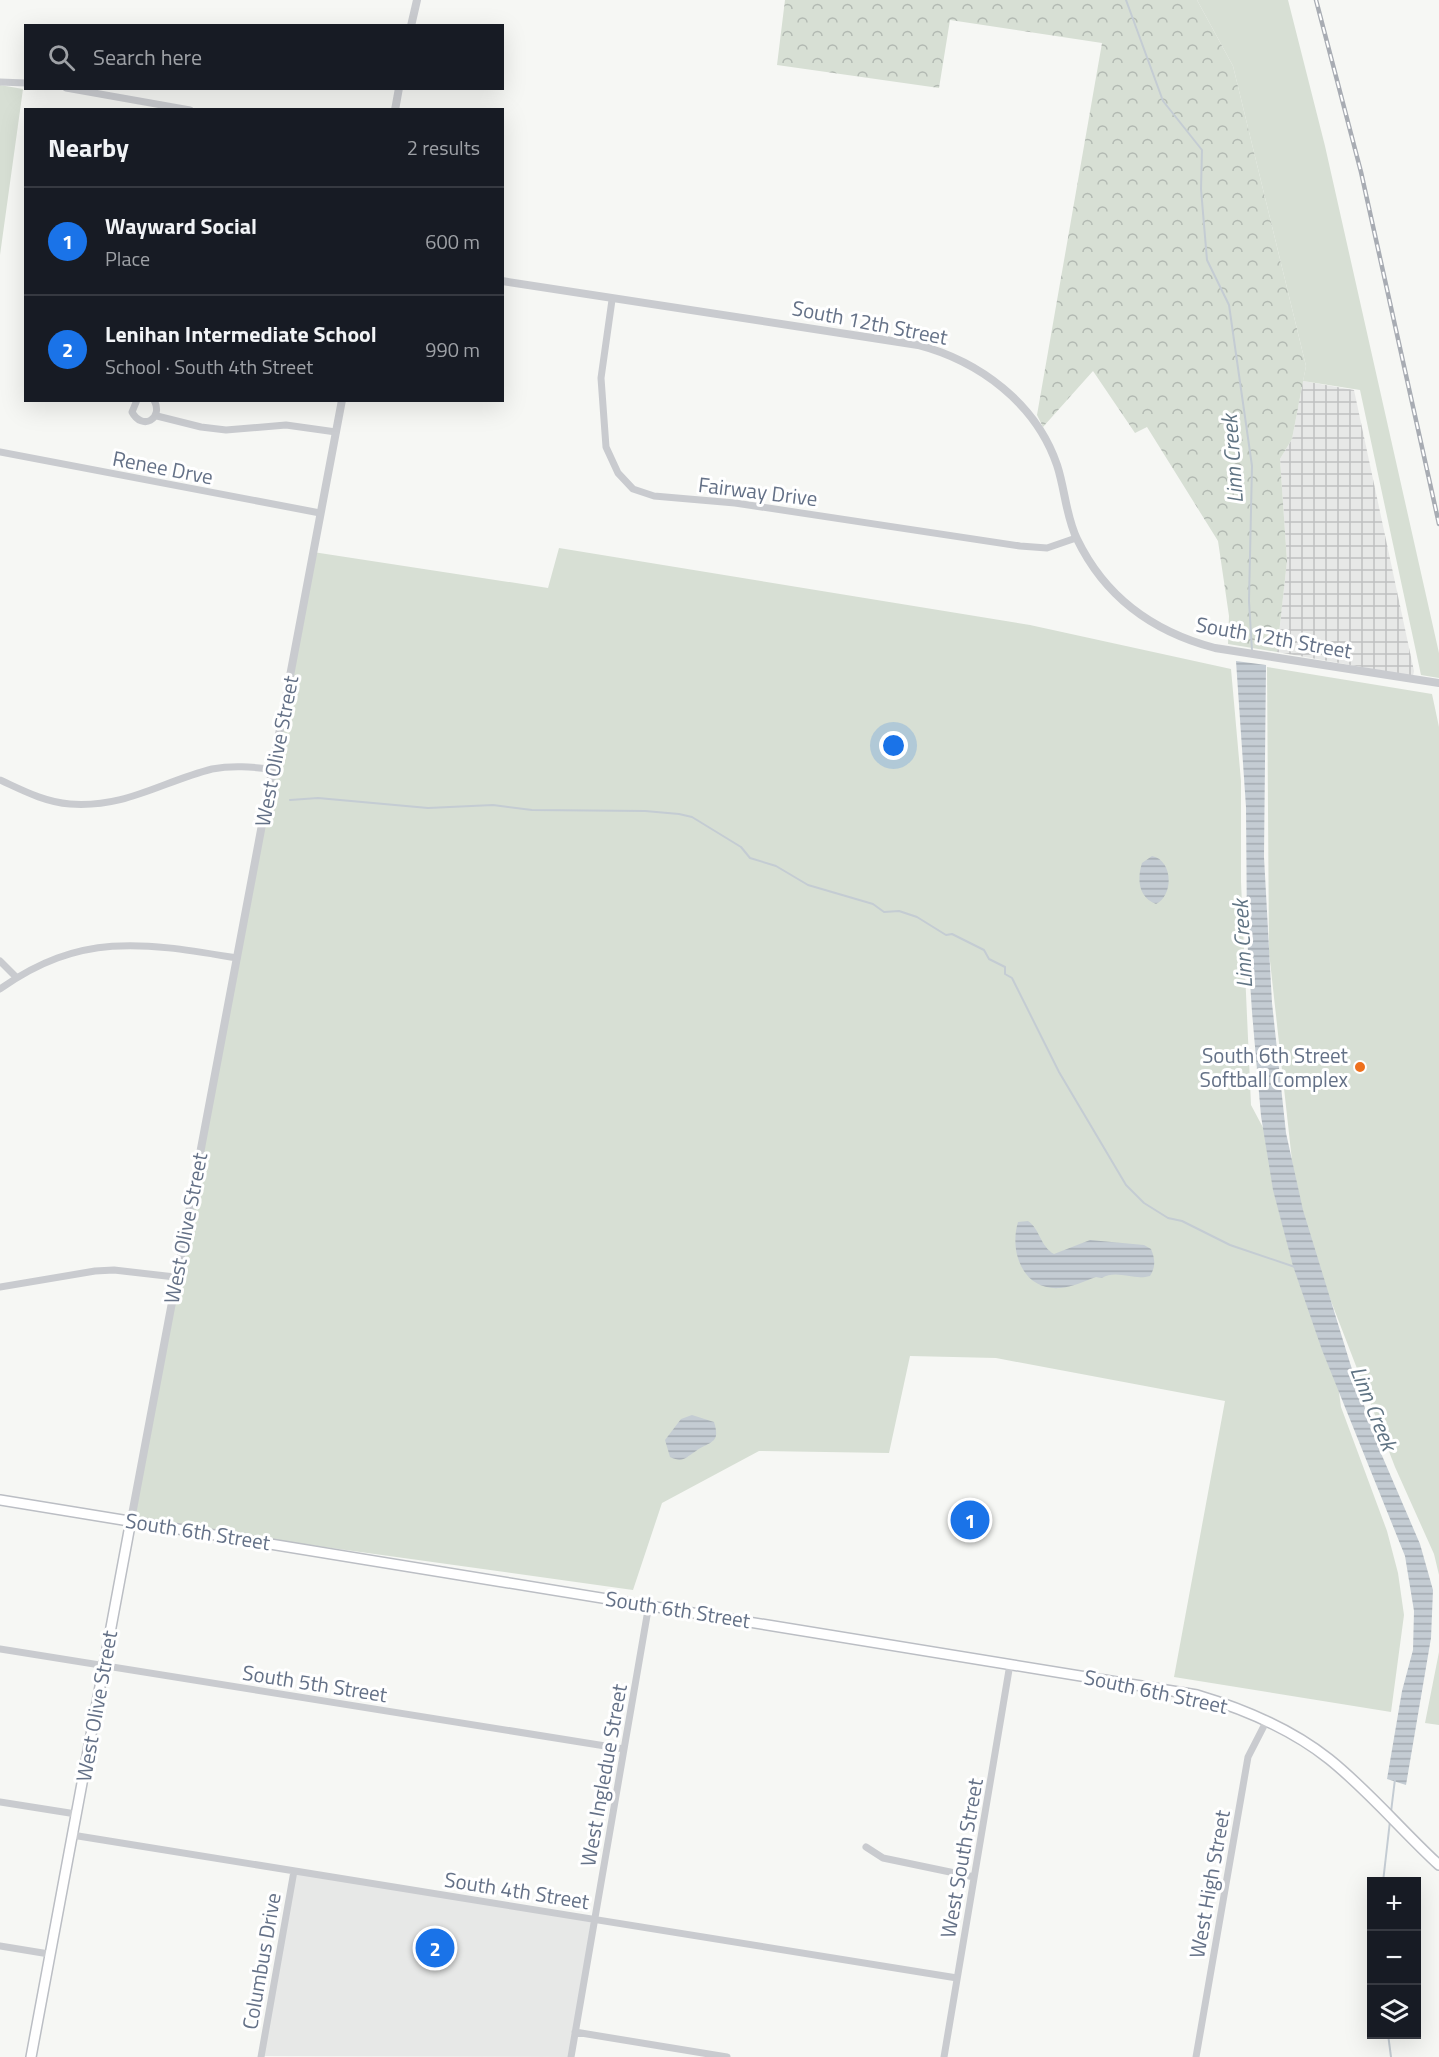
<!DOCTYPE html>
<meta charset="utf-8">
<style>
:root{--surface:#171b24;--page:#242831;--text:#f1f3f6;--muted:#9ea1a6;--line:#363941;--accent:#1a73e8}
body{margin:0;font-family:"Titillium Web",sans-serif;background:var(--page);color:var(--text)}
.controls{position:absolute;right:18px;bottom:18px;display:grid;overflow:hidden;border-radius:0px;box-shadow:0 6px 24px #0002}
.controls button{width:54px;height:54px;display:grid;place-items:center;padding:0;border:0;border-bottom:2px solid var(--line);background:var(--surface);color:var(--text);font:30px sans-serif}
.you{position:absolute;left:894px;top:746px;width:21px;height:21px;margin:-15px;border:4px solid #fff;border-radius:50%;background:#1a73e8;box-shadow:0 0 0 9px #1a73e833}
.badge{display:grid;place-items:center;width:39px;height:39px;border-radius:50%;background:var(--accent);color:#fff;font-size:20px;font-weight:700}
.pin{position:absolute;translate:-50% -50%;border:3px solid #fff;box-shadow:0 2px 6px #0006}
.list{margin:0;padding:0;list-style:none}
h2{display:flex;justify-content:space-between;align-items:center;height:78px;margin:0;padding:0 24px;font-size:26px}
h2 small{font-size:20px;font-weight:400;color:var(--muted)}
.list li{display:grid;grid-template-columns:39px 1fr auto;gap:18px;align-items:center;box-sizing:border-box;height:108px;padding:0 24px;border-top:2px solid var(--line)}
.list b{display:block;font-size:22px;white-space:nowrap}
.list p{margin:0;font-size:20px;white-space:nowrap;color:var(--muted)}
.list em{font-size:20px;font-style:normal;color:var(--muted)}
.icon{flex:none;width:33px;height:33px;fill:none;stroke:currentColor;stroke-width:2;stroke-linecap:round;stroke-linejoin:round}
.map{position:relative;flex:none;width:1439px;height:2057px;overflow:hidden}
.search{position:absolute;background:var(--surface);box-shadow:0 6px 24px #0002;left:24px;top:24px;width:480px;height:66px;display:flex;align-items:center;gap:15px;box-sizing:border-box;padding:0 21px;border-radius:0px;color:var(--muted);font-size:22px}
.panel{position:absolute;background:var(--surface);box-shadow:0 6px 24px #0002;left:24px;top:108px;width:480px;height:294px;border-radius:0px}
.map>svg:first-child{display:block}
.built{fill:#e7e8e7}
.industrial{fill:url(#industrial-grid)}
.grass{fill:#d7dfd4}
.forest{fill:url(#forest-crowns)}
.water{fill:url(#water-rules)}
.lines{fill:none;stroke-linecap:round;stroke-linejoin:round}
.stream{stroke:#c4ccd3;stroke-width:2}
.secondary-casing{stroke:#bbbec4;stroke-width:12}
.minor{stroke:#c9cbcf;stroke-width:7}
.tertiary{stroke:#c9cbcf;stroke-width:8}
.secondary{stroke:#fff;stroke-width:9}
.rail-casing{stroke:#a8acb3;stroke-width:4.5}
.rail{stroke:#fff;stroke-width:2;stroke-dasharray:7;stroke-linecap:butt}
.poi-dot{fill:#ee711d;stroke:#fff;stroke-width:2}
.labels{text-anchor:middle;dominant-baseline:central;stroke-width:6;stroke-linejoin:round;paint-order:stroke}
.street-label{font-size:21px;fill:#647187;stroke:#fff}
.poi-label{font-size:21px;fill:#647187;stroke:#fff;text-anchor:end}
.water-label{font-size:22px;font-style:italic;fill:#5f7383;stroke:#fff}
</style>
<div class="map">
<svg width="1439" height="2057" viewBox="0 0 1439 2057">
<defs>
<pattern id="industrial-grid" width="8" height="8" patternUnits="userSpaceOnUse" patternTransform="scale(1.5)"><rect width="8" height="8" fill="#e7e8e7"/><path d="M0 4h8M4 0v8" fill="none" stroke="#bfc0c1"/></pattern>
<pattern id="forest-crowns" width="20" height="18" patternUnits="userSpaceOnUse" patternTransform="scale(1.5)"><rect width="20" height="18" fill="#d7dfd4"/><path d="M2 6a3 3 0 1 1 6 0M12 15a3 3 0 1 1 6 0" fill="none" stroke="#b2b9b2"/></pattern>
<pattern id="water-rules" width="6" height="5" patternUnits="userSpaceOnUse" patternTransform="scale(1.5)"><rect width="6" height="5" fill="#c4ccd3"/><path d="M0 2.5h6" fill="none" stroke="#a3aab1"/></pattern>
</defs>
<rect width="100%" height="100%" fill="#f6f7f4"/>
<path class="built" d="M294,1871l301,49 -24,137 -310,-1z"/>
<path class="industrial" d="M1303,381l51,9 60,281 -1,5 -136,-24 10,-91 -7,-102 12,-20z"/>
<path class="grass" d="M1197,0h91l37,146 114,507v25l-18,-3 -61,-285 -57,-9 3,-15 -73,-300z
M0,85l23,4 -23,166z
M559,548l471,77 201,44 10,112v101l10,223 44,83 -26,-236 -2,-285 165,27 7,33v848l-5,-21 -39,-87 -71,-184 17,124 46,124 11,42 6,42 -13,97 -217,-35 51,-276 -229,-43 -86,-2 -21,97 -130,-2 -97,52 -29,87 -502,-70 182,-968 235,36z
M1439,1652v73l-14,-2z"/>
<path class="forest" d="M785,0h412l36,66 73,300 -14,73 -12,20 7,102 -10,91 -49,-8 1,-28 -11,-75 -71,-114 -12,6 -42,-62 -50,56 -6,-12 65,-372 -152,-23 -11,68 -162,-23z"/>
<path class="water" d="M1236,661l30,4 -2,192 8,146 14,130 17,77 47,153 27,81 43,100 13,46 -2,48 -25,147 -19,-6 15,-88 11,-41 1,-39 -9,-55 -83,-206 -29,-84 -20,-76 -12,-74 -9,-104 -5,-76 -1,-129z
M1152,856c21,4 22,39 4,48 -18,-7 -19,-25 -14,-41z
M1028,1221c12,8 12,25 26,33l36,-14 54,5 7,4c4,10 5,17 -1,27 -17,5 -33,-7 -48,2l-6,-1c-11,4 -24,10 -36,11 -37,3 -51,-36 -42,-66z
M692,1415l22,7c7,22 -4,19 -18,29 -11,7 -13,12 -26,6l-5,-17 16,-21z"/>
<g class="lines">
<path class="stream" d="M1126,0l37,101 39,49 -1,39 6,71 22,45 23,161 -3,135 3,50
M290,800l28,-2 110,10 65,-3 39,5 113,1 34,3 13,3 49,30 9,11 26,8 32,19 65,19 11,8 15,-1 18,6 29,18 6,-1 32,16 5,9 16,8v7l7,4 47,94 67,113 18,18 24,15 14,3 48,24 65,22
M1391,1812l4,-33
M1383,1882l7,-61
M1388,2034l3,23"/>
<defs>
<path id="secondary" d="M0,1500l1197,195c47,14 93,33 132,64 40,32 73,72 110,106
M31,2057l100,-537"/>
</defs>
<use href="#secondary" class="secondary-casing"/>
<path class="minor" d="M0,82l26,1
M66,88l124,22
M612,300l-11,78 5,69 12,26 15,16 21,7 81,7 285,43 27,2 29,-10
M137,400l-5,12c10,19 32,7 22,-12
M157,416l44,11 25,3 60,-5 50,7
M0,452l320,61
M0,780c22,10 44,22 70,24 56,4 91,-22 142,-35 21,-4 40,-2 60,0
M0,961l16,16
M0,989c82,-58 145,-46 237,-31
M0,1287l95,-16 19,-1 61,7
M0,1649l624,100
M0,1802l76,12
M72,1835l885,143
M866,1847l17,11 91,19
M0,1946l49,8
M575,2032l152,25
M261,2057l33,-186
M571,2057l78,-453
M944,2057l66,-393
M1196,2057l52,-300 19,-37"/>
<path class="tertiary" d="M411,26l6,-26
M395,110l4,-22
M502,281l416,64c61,16 118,58 139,120 8,24 9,52 20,74 28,58 77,93 138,109l224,35
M131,1520l211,-1120"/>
<use href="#secondary" class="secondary"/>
<defs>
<path id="rail" d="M1316,0l45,172 78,352"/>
</defs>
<use href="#rail" class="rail-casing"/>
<use href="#rail" class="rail"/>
</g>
<circle class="poi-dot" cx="1360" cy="1067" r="6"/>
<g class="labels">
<g class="street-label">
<text transform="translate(870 322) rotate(11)">South 12th Street</text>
<text transform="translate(163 467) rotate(11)">Renee Drve</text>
<text transform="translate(758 491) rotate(7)">Fairway Drive</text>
<text transform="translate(1274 637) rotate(10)">South 12th Street</text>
<text transform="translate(276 751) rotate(-79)">West Olive Street</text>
<text transform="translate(185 1228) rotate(-79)">West Olive Street</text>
<text transform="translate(198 1531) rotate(9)">South 6th Street</text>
<text transform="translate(678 1609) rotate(9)">South 6th Street</text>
<text transform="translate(315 1683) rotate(9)">South 5th Street</text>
<text transform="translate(1156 1691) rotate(12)">South 6th Street</text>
<text transform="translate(96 1706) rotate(-80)">West Olive Street</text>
<text transform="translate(603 1775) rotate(-80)">West Ingledue Street</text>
<text transform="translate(961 1858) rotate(-80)">West South Street</text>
<text transform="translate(1209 1884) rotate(-80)">West High Street</text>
<text transform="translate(517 1890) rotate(9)">South 4th Street</text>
<text transform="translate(261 1961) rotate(-80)">Columbus Drive</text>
</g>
<g class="poi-label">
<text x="1348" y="1055">South 6th Street<tspan x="1348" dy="24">Softball Complex</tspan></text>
</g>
<g class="water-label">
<text transform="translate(1232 459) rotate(-94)">Linn Creek</text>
<text transform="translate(1242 944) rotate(-93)">Linn Creek</text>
<text transform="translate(1374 1408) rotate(68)">Linn Creek</text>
</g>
</g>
</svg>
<div class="controls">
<button>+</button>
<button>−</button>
<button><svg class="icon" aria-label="layers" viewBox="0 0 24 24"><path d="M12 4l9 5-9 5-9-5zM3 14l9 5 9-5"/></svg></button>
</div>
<div class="you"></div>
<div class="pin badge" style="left:970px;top:1520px">1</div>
<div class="pin badge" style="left:435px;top:1948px">2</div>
<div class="search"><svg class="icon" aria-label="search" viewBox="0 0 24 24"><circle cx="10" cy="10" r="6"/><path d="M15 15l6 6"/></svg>Search here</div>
<section class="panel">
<h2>Nearby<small>2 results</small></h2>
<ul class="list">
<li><span class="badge">1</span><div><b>Wayward Social</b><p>Place</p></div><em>600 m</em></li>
<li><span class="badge">2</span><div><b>Lenihan Intermediate School</b><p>School · South 4th Street</p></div><em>990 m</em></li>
</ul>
</section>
</div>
